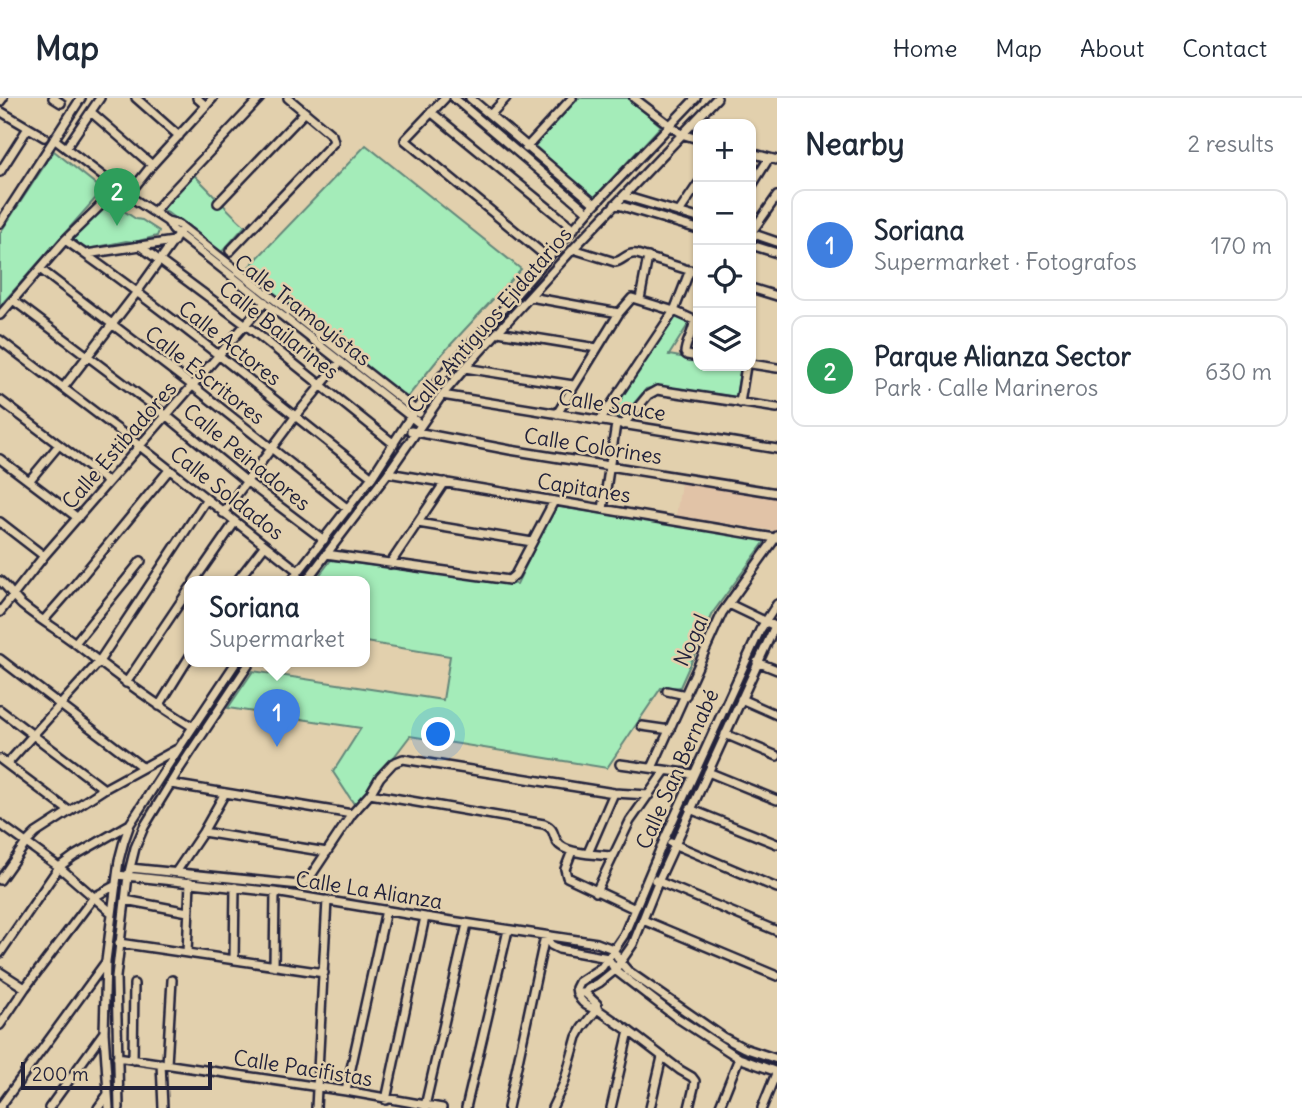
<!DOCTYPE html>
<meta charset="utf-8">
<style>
:root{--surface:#fff;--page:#f2f2f3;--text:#1f2937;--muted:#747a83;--line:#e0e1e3;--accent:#2563eb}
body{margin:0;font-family:Delius,sans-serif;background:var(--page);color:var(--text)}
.controls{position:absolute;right:21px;top:21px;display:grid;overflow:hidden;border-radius:14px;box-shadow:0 2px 5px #0004}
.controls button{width:63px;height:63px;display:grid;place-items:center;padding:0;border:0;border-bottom:2px solid var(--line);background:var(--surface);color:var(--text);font:35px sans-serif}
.scale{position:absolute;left:21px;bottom:18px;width:191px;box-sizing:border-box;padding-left:7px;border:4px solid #22223b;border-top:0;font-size:19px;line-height:24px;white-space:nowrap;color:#22223b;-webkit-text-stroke:5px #e2d0ad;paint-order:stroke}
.you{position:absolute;left:439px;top:637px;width:24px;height:24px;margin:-18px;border:5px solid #fff;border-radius:50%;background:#1a73e8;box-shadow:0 0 0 10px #1a73e833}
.badge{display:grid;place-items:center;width:46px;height:46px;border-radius:50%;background:var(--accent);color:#fff;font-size:23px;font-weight:700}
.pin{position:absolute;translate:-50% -58px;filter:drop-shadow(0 2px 4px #0008)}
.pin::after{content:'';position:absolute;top:37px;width:24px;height:21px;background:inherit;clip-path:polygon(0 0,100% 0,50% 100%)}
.popup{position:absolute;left:184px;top:478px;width:186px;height:91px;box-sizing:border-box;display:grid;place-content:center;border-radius:14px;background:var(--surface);filter:drop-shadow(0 2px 5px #0005);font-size:23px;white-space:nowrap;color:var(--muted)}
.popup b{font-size:26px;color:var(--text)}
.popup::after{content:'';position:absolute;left:50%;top:100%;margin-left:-14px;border:14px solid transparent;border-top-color:var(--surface)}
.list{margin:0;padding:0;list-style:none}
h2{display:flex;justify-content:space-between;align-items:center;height:91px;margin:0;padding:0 28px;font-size:30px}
h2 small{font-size:23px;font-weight:400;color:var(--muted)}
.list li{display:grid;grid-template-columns:46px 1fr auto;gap:21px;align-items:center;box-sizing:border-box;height:112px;margin:0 14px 14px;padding:0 14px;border:2px solid var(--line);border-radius:14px}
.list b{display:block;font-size:26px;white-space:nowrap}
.list p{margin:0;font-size:23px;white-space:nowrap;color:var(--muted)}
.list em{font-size:23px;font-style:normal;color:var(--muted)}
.icon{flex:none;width:38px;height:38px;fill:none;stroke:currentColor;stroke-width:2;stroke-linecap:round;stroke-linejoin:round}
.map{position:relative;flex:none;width:777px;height:1010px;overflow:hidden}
header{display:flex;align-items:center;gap:42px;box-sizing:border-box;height:98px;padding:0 35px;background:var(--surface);border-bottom:2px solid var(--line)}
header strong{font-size:33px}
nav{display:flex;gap:38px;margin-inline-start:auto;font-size:24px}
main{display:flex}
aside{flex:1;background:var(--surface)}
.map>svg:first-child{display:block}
.built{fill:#e1c3a7}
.green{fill:#a4ecb9;stroke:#63877a;stroke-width:2}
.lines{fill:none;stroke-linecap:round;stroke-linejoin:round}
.minor-casing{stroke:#22223b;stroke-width:12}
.minor{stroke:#e2d0ad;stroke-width:7}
.labels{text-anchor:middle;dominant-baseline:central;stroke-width:5;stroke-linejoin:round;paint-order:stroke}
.street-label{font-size:21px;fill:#22223b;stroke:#e2d0ad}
</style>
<header>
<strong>Map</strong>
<nav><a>Home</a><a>Map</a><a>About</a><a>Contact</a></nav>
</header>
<main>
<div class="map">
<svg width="777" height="1010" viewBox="0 0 777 1010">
<rect width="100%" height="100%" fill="#e2d0ad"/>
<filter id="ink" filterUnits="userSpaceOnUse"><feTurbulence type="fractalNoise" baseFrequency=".0143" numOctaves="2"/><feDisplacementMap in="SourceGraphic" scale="14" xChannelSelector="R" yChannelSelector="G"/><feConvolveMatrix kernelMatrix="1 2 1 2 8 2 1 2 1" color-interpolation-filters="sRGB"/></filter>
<g filter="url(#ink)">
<path class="built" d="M681,385l96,14v32l-1,2 -100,-15z"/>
<path class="green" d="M578,0h50l33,28 -68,73 -59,-54z
M366,47l155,124 -78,84 -37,46 -161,-128z
M54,53l49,39 -103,116v-73z
M194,77c18,17 33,35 51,51l-25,28 -52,-41 -6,-3z
M108,105l7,2 21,14 6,1 17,11 -2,5 -22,6 -9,-1 -43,9 -14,-11 21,-22z
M674,217l17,5 -22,35 29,5v6h43l-5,31 -76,-11 -14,3 -20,24 -8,5 -8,-2z
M555,408l211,34 -52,71 -34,76 -19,1 -54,80 -197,-32 -54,71 -23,-35 28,-44 -133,-20 25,-37 190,29 7,-44 -85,-14 -1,-61h-49l16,-21 186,24z"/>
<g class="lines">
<defs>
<path id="minor" d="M53,0l8,5
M136,0l43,38
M197,0l9,8
M445,0l-40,42 143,118
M454,0l134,114
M470,0l125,106
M634,0l47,36 17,5
M0,4l3,-4
M0,13l44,26
M91,14l61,53
M431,14l143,117
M490,17l16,-17
M54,41l72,55 41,27 11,3 241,189
M66,50l34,-50
M526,50l46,-50
M751,55l26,7
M0,74l28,-44
M751,89l18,-29
M624,98l74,22
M218,105l87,-91
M615,106l83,25
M154,114l13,-15 93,-99
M679,114l19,-28
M168,124l5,8 247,194
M0,125l81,-125
M751,135l26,-37
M751,135l26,9
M65,142c106,74 205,157 307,237
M751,147l26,8
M140,148l106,79 148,119
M573,151l42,13c8,-1 12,-10 22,-8l61,19
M230,153l104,-109 -2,-7 -44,-37
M86,156l88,-13
M40,171l153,117 155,123
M751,190l26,8
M530,199l89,16
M640,201l8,-42
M13,202l154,116 79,65 78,59
M0,217l65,-75 37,-36 30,-14 20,-25 61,-67
M498,234l99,16
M0,242l141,107 157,124
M751,266l26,4
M465,270l108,17
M63,290l74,-96 43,-60
M442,297l335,54
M0,302l108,82
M740,305l6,-37
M557,316l62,-101 13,-15 42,13 20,9c1,11 -9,22 -9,33l2,2 11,2
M600,323l74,-110 16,-41
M623,327l25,-30 9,-5 120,18
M411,333l99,19 267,43
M0,361l78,59
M388,375l387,65
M29,383l30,-36
M603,411l13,-85
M223,415l72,-96 45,-55
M0,424l44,34
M418,425l114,19
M326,456l183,26 6,-5 39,-74
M390,466l55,-82
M0,483c9,7 14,17 22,24 17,14 36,25 53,38 38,30 77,59 118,84
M194,483l41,-59
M237,483l28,-36
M291,483l81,-104 39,-61 34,-44 67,-73 83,-95 101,-106
M306,483l82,-108 54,-78 23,-27 108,-119 144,-151
M729,506l48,23
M0,514l44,-56 221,-254
M44,522l29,-33 96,-117
M75,545l66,-82
M0,561l142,108
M757,564l20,8
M126,585l64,-95
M667,593l19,4
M741,601l36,16
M159,608l31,-50
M0,612l104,79
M642,628l28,4
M725,636l52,22
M0,661l69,52
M7,666l91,-101 108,-163
M620,666l73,10
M652,670l70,-155 55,-77
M708,674l69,28
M171,686l181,30
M370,696l174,30c14,6 7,15 17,22 10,8 39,9 52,10
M690,711l87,35
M0,726l59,43 53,46
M203,734l124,20
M671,745l106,45
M572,753l-7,18 2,8 68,32
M588,755l26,-60
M130,770l170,17 8,-5 44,-66 18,-20 10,-17 13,-14 10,-4 211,34 35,2
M176,774l27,-40 22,-39
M117,777l158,17 150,25 172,26 16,6
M0,782l26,-37 10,-10 68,-44 73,-40
M655,782l122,51
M596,794l34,-71 35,-50
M125,802l63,12
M643,822l134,56
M545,838l6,9 8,4 49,9 7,12 61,47 63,41 38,14
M119,845l205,30
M613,851l8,14 7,8 95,66 21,11 33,11
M0,855l59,-86 15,-11 56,-32
M187,855l3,-71
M234,862l1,-73
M274,868l1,-74
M0,874l25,16
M577,895h8l3,-4 11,-6 16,-13 18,-26 25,-62 117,-256
M585,895l12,11v5
M0,927l25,-37 69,-91 22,-12
M117,959l229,34 96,17
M133,962l1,-76
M161,965l2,45
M167,966l5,-84
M346,993l40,-181
M386,1002l39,-183
M425,1008l42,-182
M0,1009l105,-144
M49,1010l55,-76
M98,1010l10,-14
M109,1010l-5,-76 2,-71 13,-101 5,-19 6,-17 49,-76 58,-87
M119,1010l-3,-131 12,-101 7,-28 9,-21 36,-59 71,-107
M316,1010l11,-208
M466,1010l42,-178
M508,1010l37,-172
M552,1010l12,-25 13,-46 5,-9 15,-19
M611,1010l18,-77
M650,1010l12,-51
M689,1010l5,-21 1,-6 -3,-4 -12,-7 -51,-39 -32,-22c-11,-1 -20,-10 -21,-21l3,-6 23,-15 22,-32 40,-95 96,-210 17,-26
M719,1010l20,-50
M762,1010l15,-37"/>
</defs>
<use href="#minor" class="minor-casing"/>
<use href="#minor" class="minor"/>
</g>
</g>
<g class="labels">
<g class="street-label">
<text transform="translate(303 212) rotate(38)">Calle Tramoyistas</text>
<text transform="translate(489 222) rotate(-49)">Calle Antiguos Ejidatarios</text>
<text transform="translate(279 232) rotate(38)">Calle Bailarines</text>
<text transform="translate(230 245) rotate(38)">Calle Actores</text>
<text transform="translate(205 277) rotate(38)">Calle Escritores</text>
<text transform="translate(612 307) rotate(9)">Calle Sauce</text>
<text transform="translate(119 347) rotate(-49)">Calle Estibadores</text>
<text transform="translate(593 348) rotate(9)">Calle Colorines</text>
<text transform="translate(247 359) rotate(39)">Calle Peinadores</text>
<text transform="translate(584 390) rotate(9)">Capitanes</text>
<text transform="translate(227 395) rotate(38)">Calle Soldados</text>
<text transform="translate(691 542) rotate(-66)">Nogal</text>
<text transform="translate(677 671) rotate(-66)">Calle San Bernabé</text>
<text transform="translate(369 792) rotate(9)">Calle La Alianza</text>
<text transform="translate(303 970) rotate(9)">Calle Pacifistas</text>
</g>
</g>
</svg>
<div class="controls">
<button>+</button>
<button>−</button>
<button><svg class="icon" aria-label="locate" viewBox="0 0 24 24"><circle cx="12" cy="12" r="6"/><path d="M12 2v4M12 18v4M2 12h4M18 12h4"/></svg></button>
<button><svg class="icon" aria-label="layers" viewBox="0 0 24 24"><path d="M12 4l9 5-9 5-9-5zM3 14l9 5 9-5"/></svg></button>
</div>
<div class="scale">200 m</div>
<div class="you"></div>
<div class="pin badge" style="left:277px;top:649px;background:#3f7fe0">1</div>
<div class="popup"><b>Soriana</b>Supermarket</div>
<div class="pin badge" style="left:117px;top:128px;background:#2e9e5b">2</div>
</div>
<aside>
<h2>Nearby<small>2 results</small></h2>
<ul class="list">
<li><span class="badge" style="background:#3f7fe0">1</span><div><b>Soriana</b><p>Supermarket · Fotografos</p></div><em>170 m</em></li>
<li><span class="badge" style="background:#2e9e5b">2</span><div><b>Parque Alianza Sector</b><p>Park · Calle Marineros</p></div><em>630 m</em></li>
</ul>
</aside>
</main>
